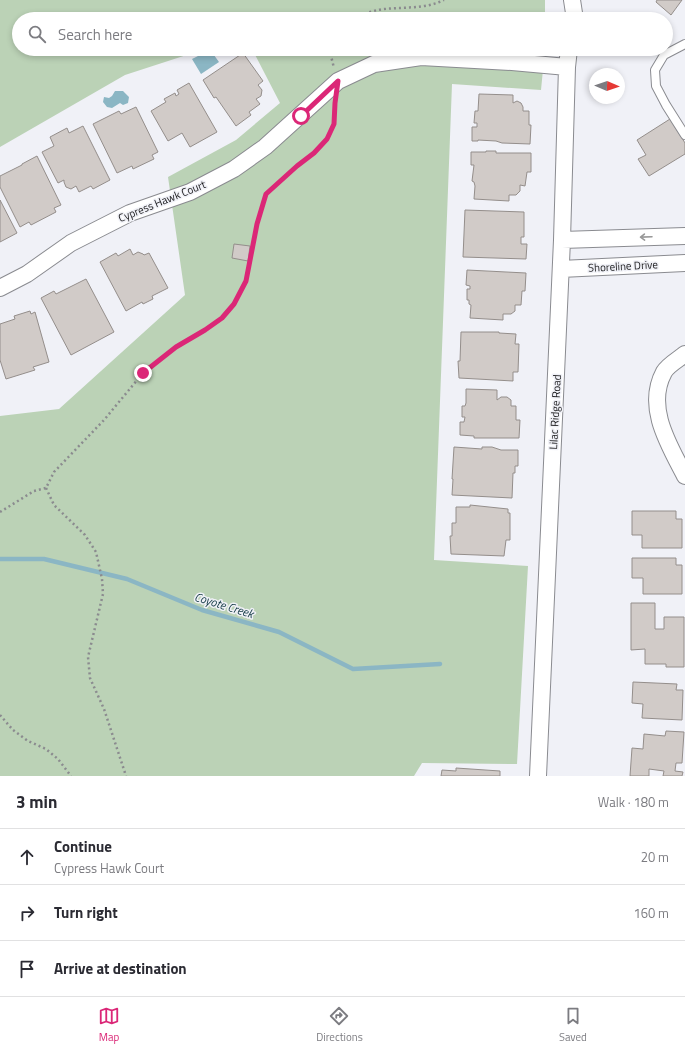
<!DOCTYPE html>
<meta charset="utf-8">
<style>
:root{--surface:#fff;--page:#f2f2f3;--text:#2b2b33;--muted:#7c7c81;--line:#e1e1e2;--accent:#db2777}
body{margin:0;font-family:"Titillium Web",sans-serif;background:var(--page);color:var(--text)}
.compass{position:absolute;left:589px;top:68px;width:36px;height:36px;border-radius:50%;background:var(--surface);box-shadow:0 2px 6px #0003;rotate:92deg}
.stop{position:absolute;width:12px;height:12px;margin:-9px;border:3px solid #db2777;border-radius:50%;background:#fff}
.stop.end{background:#db2777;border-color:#fff;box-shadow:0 1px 4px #0008}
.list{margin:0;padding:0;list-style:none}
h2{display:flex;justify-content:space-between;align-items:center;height:52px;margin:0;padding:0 16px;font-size:17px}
h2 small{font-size:13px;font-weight:400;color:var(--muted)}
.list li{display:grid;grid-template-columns:26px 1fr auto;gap:12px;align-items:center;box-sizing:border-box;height:56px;padding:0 16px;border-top:1px solid var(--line)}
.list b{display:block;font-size:15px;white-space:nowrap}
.list p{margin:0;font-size:13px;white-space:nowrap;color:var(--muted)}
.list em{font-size:13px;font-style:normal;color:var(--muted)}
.icon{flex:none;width:22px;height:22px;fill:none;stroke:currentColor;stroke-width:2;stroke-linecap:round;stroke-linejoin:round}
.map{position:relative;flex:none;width:685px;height:776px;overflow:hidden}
.search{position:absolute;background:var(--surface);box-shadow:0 2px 6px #0003;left:12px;right:12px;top:12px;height:44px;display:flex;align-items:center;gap:10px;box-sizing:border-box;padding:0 14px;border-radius:22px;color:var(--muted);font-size:15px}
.sheet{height:220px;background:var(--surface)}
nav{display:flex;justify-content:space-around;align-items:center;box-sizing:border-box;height:56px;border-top:1px solid var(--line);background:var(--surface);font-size:11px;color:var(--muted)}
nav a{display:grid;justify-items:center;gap:2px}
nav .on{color:var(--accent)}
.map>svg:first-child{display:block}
.green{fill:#bbd2b6}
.water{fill:#8bb6c4}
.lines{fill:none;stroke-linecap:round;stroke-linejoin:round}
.stream{stroke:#8bb6c4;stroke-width:4.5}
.building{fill:#d1cbc8;stroke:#948e8b}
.service-casing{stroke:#8a8b90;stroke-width:10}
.minor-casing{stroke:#8a8b90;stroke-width:18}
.path{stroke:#8b8b8f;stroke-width:2.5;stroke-dasharray:2 3;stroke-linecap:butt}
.service{stroke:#fff;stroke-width:8}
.minor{stroke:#fff;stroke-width:16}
.oneway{stroke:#989898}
.route{stroke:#db2777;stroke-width:5}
.labels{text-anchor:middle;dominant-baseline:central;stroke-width:3;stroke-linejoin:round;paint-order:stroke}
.street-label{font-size:11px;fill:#19191b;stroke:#f0f1f7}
.water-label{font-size:12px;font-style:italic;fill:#103843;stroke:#f0f1f7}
</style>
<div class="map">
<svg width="685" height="776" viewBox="0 0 685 776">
<rect width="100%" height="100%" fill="#f0f1f7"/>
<path class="green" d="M0,0h545v19h-526v30h186l-80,26 -125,72z
M252,49h293l-4,41 -89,-6 -18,476 94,6 -11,198 -95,-1 -8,13h-414v-360l59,-7 126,-114 -17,-118 68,-37 44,-37z"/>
<path class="water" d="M211,51l8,11 -18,12 -9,-15 6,-3h8z
M115,91h8l6,6 -1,6 -5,2 -3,-2 -8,5 -5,-1 -4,-5 1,-5 5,1 3,-2z"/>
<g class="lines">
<path class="stream" d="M0,559h44l83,20 75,31 77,22 74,37 87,-5"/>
</g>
<path class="building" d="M657,0h25l-11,15 -15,-13z
M243,53l20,28 -5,4 4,5 -1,6 -5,3 4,5 -11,8 2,3 -15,11 -20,-29 -2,1 -11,-18z
M189,83l28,49 -27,15 -8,-14 -14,8 -17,-30 15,-9 -2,-3 11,-6 1,3 3,-2 -2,-4z
M479,94l34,1v8l4,-2 4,2 2,4v4h6v14h2l-1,19 -28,-1 -6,-2 -18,-1v1h-6v-14h5v-4h-3l1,-12h3z
M136,107l22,45 -6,3 2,4 -21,10 -1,-3 -15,7 -24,-49 26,-13 2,3z
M670,119l15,24v11l-36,22 -11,-17 8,-4 -9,-15z
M83,126l27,54 -17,9 -2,-3 -12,6 -3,-6 -5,3 -5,-2 -2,-5v-2l-6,3 -16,-31 12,-6 -4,-9 17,-9 2,5z
M486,151h10v2h35v19h-4l-2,14 -5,-1v6l-4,4h-7v6l-35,-2 1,-13 -1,-4 -2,-1 2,-16h-3v-13h15z
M37,156l24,49 -7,3 2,4 -25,13 -2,-3 -9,5 -20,-40v-11l22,-11v-1z
M0,200l17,33 -17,9z
M465,210l59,2v25h-3v7h6l-1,15 -63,-2z
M234,244l16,2 -2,15 -16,-3z
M130,249l3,6 5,-3 5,2 1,1 5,-2 19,35 -16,8 1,3 -10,5 -1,-2 -16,9 -26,-49 16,-9 2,3z
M467,270l59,3 -1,18h-3l-1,14h-6v6l-4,3h-8v6l-33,-2 1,-13 -2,-1v-4h-2v-11h3v-3l-4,-1z
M86,279l28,53 -43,23 -30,-57 13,-7 2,3z
M30,311l1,3 4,-2 14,50 -16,5 2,3 -29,9 -6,-19v-36l15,-5 -1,-3z
M461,332h38v1l17,1 -1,10h4l-1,28h-5v9l-54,-3 -1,-17h2z
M466,389l31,1v10l4,-3h6l4,3v6h5v14h4l-1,18h-45v-2l-14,-1v-13h4l1,-5h-3v-11h3l1,-3z
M454,447l28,2v-2h10l9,3h17v16h-3v7h-2l-1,25 -60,-3 1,-16h-1z
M470,505l38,4v4h2v27h-4l-2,16 -53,-2 -1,-18h2v-13h4v-16h14z
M632,511h44v8h6v29h-40v-13h-10z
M632,558h44v7h6v29h-39v-16h-11z
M631,603h24v26h9v-12h20v50h-18v-3h-21v-15l-14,1z
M633,682l44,2 -1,6h7l-1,30 -40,-2 1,-14 -11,-1z
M666,731l18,1 -2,31h-6l-1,8 8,1 -1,4h-19l1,-5 -15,-2v7h-19l2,-28 11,1 1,-15 21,2z
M456,768l44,3v5h-59l1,-6 14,1z"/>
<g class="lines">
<defs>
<path id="service" d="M685,44l-21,11 -9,15 1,16 10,19 19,30"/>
<path id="minor" d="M572,0l2,13 -1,6
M562,240l123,-4
M561,269l124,-6
M0,288l27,-14 44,-31 59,-30 60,-21 44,-23 31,-22 73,-66 36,-17 47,-7 91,5 55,5
M685,354c-6,5 -17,11 -21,18 -19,35 5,73 21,104
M538,776l24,-536 5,-173 2,-18"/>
</defs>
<use href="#service" class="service-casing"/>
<use href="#minor" class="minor-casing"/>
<path class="path" d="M356,19c24,-18 60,-5 88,-19
M333,49l-2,7 3,12
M46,488l8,17 31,30 11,17 6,27 1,15 -15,63 2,21 14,31 22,67
M0,512l34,-21 12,-3 8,-16 50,-52 39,-47 33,-26 29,-16 17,-13 12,-14 12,-23 11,-57 9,-30 31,-28 17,-13 13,-14 7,-15 1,-20
M0,715l13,15 15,11 18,8 12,10 13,17"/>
<use href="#service" class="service"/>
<use href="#minor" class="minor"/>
</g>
<defs><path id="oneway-shaft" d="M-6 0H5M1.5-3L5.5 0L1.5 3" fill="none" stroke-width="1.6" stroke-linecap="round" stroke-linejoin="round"/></defs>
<use class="oneway" href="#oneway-shaft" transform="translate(646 237) rotate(178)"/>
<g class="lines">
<path class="route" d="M143,373l33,-26 29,-17 17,-12 12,-14 12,-23 11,-57 9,-30 31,-28 17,-13 13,-14 7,-15 1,-21 3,-22 -37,35"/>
</g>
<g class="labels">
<g class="street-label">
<text transform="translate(162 201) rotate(-22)">Cypress Hawk Court</text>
<text transform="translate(623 266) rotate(-3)">Shoreline Drive</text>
<text transform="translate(555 412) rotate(-87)">Lilac Ridge Road</text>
</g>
<g class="water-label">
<text transform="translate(224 605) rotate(17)">Coyote Creek</text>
</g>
</g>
</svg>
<svg class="compass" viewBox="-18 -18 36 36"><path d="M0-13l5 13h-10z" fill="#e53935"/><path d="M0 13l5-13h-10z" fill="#7c7c81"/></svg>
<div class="stop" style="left:301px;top:116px"></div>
<div class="stop end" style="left:143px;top:373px"></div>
<div class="search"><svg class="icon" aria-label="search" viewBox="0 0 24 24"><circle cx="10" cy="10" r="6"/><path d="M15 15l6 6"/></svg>Search here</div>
</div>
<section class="sheet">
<h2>3 min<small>Walk · 180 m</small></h2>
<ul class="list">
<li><svg class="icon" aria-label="ahead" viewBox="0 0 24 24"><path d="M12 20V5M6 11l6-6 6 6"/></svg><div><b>Continue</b><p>Cypress Hawk Court</p></div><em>20 m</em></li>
<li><svg class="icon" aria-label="right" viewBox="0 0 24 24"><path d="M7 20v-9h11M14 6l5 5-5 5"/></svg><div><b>Turn right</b></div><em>160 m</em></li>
<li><svg class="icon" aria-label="arrive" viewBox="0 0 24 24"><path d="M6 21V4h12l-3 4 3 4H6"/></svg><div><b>Arrive at destination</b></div></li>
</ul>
</section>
<nav>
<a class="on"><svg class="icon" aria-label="map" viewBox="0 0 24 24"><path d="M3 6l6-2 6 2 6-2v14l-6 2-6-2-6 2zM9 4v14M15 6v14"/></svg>Map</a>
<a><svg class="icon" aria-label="directions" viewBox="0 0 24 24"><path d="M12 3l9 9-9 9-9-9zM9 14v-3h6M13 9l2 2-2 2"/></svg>Directions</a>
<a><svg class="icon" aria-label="saved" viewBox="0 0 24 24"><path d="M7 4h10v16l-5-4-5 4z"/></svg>Saved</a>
</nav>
